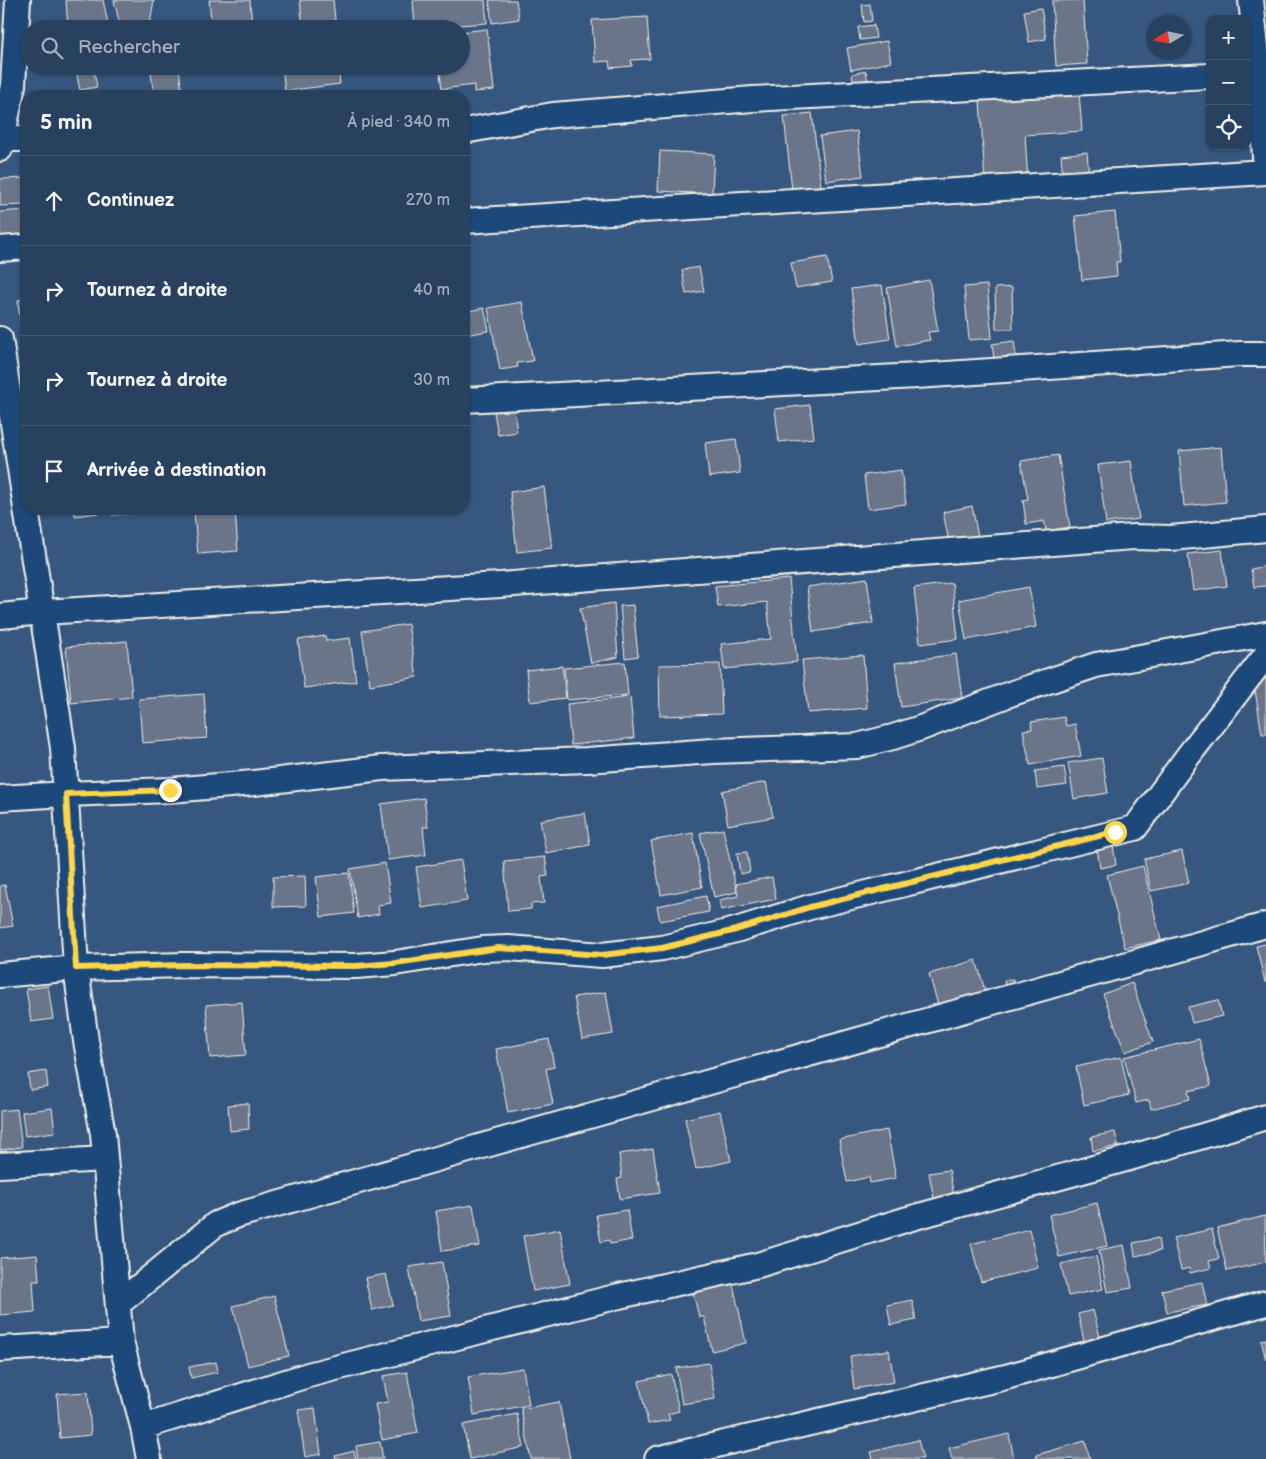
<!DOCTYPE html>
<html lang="fr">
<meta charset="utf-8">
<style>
:root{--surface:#28415f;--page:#344c68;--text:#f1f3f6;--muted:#a5afbd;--line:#445a74}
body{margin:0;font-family:"Balsamiq Sans",sans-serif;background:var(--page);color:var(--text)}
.controls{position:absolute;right:15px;top:15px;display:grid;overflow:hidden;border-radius:10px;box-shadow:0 1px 4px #0004}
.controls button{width:45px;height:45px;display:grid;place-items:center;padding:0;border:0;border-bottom:1px solid var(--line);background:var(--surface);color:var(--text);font:25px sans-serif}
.compass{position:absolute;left:1146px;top:15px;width:45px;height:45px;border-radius:50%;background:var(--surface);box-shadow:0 1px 4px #0004;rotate:260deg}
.stop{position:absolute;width:15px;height:15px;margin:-11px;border:4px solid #ffd54a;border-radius:50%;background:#fff}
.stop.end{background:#ffd54a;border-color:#fff;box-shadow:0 1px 5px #0008}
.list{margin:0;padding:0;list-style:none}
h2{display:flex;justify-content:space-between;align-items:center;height:65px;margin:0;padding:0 20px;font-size:21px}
h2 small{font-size:16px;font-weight:400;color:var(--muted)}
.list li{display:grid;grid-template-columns:32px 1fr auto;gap:15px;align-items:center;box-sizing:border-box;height:90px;padding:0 20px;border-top:1px solid var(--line)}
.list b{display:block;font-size:19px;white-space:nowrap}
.list em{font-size:16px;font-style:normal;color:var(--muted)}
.icon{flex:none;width:28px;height:28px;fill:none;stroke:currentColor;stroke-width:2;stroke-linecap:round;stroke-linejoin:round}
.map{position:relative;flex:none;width:1266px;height:1459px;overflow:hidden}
.search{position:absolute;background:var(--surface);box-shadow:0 1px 4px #0004;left:20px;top:20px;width:450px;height:55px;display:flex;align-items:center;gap:12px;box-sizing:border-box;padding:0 18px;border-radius:28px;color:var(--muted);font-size:19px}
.panel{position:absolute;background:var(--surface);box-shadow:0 1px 4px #0004;left:20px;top:90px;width:450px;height:425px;border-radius:20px}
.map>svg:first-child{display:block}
.building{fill:#6a748a;stroke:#f4f1e8}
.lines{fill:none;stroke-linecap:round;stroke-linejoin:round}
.street-casing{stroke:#f4f1e8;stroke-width:28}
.street{stroke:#1f4a7a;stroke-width:24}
.route{stroke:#ffd54a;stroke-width:6}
</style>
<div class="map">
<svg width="1266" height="1459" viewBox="0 0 1266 1459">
<rect width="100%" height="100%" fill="#36577f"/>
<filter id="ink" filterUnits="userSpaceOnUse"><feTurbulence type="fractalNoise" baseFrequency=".02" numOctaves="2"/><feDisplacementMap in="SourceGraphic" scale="10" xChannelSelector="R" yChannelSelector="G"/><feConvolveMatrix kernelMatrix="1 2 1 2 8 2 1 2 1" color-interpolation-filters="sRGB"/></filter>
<g filter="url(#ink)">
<path class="building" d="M66,0h37l6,29h-41z
M114,0h40l-5,29h-28z
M209,0h41l2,29h-40z
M300,0h33l3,29h-33z
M413,0h72l2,23 -72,5z
M489,0h27l3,19 -27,4z
M1083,0l4,64 -31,2 -4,-65z
M870,4l2,17 -8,1 -2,-17z
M1041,8l5,31 -17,3 -5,-31z
M647,17l3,42 -19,1 1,6 -22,2 -1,-7 -14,1 -3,-42z
M874,25l2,13 -16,2 -2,-13z
M487,29l7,61 -20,2v-7l-32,4 -3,-23h22v-34z
M887,41l4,21 -40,8 -4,-22z
M75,66h18l4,21 -17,3z
M150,66h29l3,30h-28z
M282,66h56l2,18 -55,7z
M866,71l3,17 -14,3 -3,-17z
M286,91v5h-24v-4z
M1079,93l3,38 -57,4 3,46 -43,2 -5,-83z
M812,113l9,73 -29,4 -8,-74z
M857,131l6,45 -37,5 -6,-45z
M660,151l54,3 -2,40 -54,-3z
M1087,152l2,24 -26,3 -2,-24z
M26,178v27l-26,1v-27z
M26,210v35l-26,1v-34z
M1115,212l5,50h-4l1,14 -35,4 -7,-64z
M827,257l5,25 -36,6 -5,-25z
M699,267l5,24 -18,3 -4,-24z
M929,280l9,51 -10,1 2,8 -33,6 -10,-58z
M882,285l8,54 -31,5 -8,-55z
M987,285l5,53 -23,2 -5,-53z
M1012,287l1,42h-17l-1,-41z
M26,299v45l-4,1 -4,-45z
M522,302l11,59 -16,2 1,4 -18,3 -12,-62z
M484,308l5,23 -25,4v-23z
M1014,341l3,22 -22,3 -3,-22z
M810,405l4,33 -35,4 -4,-33z
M514,409l3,23 -19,3 -4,-23z
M736,439l4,34 -31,4 -4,-34z
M1221,447l5,55 -42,4 -5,-55z
M1058,455l12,72 -24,4 -2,-10 -18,3 -3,-24 5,-1 -7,-38z
M1131,461l8,58 -33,4 -8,-58z
M901,470l5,34 -38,5 -4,-34z
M544,487l8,61 -35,4 -7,-60z
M972,506l6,31 -29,5 -6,-30z
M74,509h33v3l-32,4z
M112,509h35l1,4 -36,2z
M235,509l3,42 -40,3 -4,-41z
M1222,550l5,36 -34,5 -5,-37z
M1266,566v20l-12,1 -3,-18z
M867,578l6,45 -60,9 -6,-45z
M789,579l8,83 -73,7 -3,-25 50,-5 -4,-37 -49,5 -3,-21z
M952,583l6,56 -38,5 -6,-56z
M1029,587l7,40 -70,13 -7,-40z
M614,603l4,54 -27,6 -11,-55z
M633,605l5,51 -13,2 -5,-52z
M408,624l9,53 -47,8 -8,-54z
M325,636l1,5 24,-3 6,43 -52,7 -6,-48z
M127,641l5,56 -61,6 -5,-56z
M956,654l6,44 -61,9 -6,-44z
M863,655l4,53 -59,5 -6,-53z
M625,662l3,33 -61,5 -3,-32z
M720,664l2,50 -62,2 -1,-51z
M562,666l4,32 -36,4 -4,-32z
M1266,676v58h-4l-9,-56z
M204,694l3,44 -65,5 -3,-44z
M630,697l4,41 -63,7 -4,-41z
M1064,717l2,9 9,-2 6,32 -51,9 -7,-35 9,-1 -1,-7z
M1102,758l6,35 -34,6 -6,-36z
M1064,767l3,18 -30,4 -2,-18z
M766,782l7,35 -45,8 -6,-34z
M424,798l4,29h-5l3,28 -38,5 -7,-56z
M585,813l5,32 -44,8 -6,-33z
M723,829l14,63 -23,5 -14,-64z
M693,833l9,54 -41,8 -10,-54z
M1113,845l3,20 -16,3 -3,-20z
M1182,851l7,32 -38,8 -7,-32z
M747,852l3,20 -10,2 -3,-21z
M545,857l3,19 -7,1 3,26 -13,1v5l-23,2 -4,-50z
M461,860l6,41 -45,7 -6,-41z
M385,863l6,40 -13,2 1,9 -21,4 -8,-49z
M1143,866l18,74 -36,8 -18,-73z
M349,873l5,40 -33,4 -5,-40z
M305,876l1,30 -33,1v-30z
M772,877l4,22 -55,11 -2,-10 19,-4 -2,-12z
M5,885l8,41 -13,2v-42z
M706,896l3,16 -49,9 -3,-15z
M1266,944v38h-1l-9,-36z
M976,960l10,34 -47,14 -10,-34z
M1013,979l2,13 -8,1 -3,-13z
M1132,983l21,59 -28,10 -22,-58z
M48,986l5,33 -22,3 -5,-33z
M606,992l7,42 -31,5 -8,-42z
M1218,1000l4,16 -30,7 -4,-16z
M242,1002l4,53 -36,3 -4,-53z
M549,1039l5,28 -8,2 7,35 -45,9 -12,-64z
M1199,1039l12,47 -23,5 2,8 -39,10 -2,-9 -13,3 -12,-46z
M1121,1057l8,38 -45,10 -8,-38z
M46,1071l2,16 -18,3 -2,-16z
M248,1103l1,26 -19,2 -2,-26z
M52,1108l3,24 -30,4 -3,-24z
M17,1109l5,38 -22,3v-39z
M720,1111l11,50 -35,8 -11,-50z
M887,1130l9,48 -26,5 -1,-6 -22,5 -8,-42z
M1115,1132l3,14 -25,5 -2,-14z
M653,1149l7,44 -40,6 -3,-20 5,-1 -3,-24z
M949,1170l5,26 -20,3 -5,-26z
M1097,1203l10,43 -48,11 -10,-42z
M473,1205l7,41 -38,5 -6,-40z
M627,1210l5,30 -22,4 -1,-4 -8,2 -5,-27z
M1265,1216l1,46 -39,9 -10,-43z
M560,1229l10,55 -37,7 -10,-55z
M1029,1229l9,39 -57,14 -10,-38z
M1212,1229l7,30 -10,2 2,7 -21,5 -1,-5 -8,2 -8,-32z
M1158,1238l2,13 -25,5 -2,-13z
M1124,1245l8,43 -25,4 -8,-42z
M37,1255l2,26h-6l2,31 -35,3v-57z
M1096,1256l7,33 -35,7 -7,-32z
M442,1262l9,54 -33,5 -9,-54z
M386,1274l7,31 -21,5 -7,-32z
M1202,1282l5,23 -40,7 -5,-22z
M733,1284l13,59 -34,8 -8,-34h-5l-6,-24z
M274,1296l15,60 -41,10 -15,-60z
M912,1300l4,20 -25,5 -4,-20z
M1093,1310l7,27 -16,4 -6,-27z
M1266,1339v21l-5,-20z
M889,1350l5,32 -40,7 -4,-33z
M216,1362l2,10 -27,6 -2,-11z
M709,1363l6,36 -33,5 -6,-36z
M523,1368l6,37 -55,10 -6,-38z
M407,1372l11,61 -36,7 -7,-36 13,-2 -5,-26z
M671,1374l8,37 -11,3 2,6 -22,4 -9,-43z
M88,1392l3,43 -31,3 -3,-44z
M559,1402l11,57h-39l-10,-50z
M315,1408l6,46 -16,3 -7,-47z
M517,1414l7,33 -54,12 -7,-34z
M1009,1434l5,25h-62l-3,-11z
M918,1440l5,19h-50l-2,-7z
M1085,1441l5,18h-53l-1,-4z
M380,1442l3,17h-25l-2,-13z
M354,1451l2,8h-20l-1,-3z"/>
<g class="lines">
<defs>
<path id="street" d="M1251,0l8,74 7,97
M464,131l89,-16 200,-16 457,-23
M3,139h23
M0,149l13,-64 5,-85
M464,221l802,-49
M0,249l26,-2
M0,339l26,169
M464,400l453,-24 323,-22h26
M26,509l37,239 13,220 10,73 17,93 18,208 22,85 6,32
M0,616l43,-4 457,-27 633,-48 38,1 95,-9
M0,798l66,-4 104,-4 84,-7 128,-15 205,-8 126,-9 144,-5 36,-9 28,-9 89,-34 86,-29 170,-31
M0,975l76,-7 108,-3 172,1 39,-3 88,-14 25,-1 94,7 60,-7 74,-18 74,-23 325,-79 53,-72 78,-101
M0,1165l105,-6
M118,1304l98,-80 22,-9 1028,-290
M0,1349l121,-7
M143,1427l165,-52 311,-79 139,-31 150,-46 218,-60 140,-42
M657,1459l349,-82 260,-74"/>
</defs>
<use href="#street" class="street-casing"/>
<use href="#street" class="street"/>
</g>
</g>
<g class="lines" filter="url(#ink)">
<path class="route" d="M170,790l-104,4 10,174 108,-3 172,1 39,-3 103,-15 104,7 60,-7 74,-18 74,-23 305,-75"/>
</g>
</svg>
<div class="controls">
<button>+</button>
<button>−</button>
<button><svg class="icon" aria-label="locate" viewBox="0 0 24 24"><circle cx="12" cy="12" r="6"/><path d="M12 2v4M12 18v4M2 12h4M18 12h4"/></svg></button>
</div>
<svg class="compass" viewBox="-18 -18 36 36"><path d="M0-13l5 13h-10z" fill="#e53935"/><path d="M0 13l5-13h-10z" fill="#a5afbd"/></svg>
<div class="stop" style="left:1115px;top:832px"></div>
<div class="stop end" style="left:170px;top:790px"></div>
<div class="search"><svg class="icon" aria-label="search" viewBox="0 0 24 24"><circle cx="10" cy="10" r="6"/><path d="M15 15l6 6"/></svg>Rechercher</div>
<section class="panel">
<h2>5 min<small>À pied · 340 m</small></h2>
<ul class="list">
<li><svg class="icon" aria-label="ahead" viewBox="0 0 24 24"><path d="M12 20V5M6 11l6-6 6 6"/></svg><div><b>Continuez</b></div><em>270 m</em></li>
<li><svg class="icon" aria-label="right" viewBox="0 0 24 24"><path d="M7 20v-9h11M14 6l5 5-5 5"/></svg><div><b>Tournez à droite</b></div><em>40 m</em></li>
<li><svg class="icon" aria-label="right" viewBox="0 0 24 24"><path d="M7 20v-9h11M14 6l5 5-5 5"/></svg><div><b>Tournez à droite</b></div><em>30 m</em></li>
<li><svg class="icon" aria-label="arrive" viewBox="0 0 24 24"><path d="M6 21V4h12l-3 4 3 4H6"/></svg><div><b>Arrivée à destination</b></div></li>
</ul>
</section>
</div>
